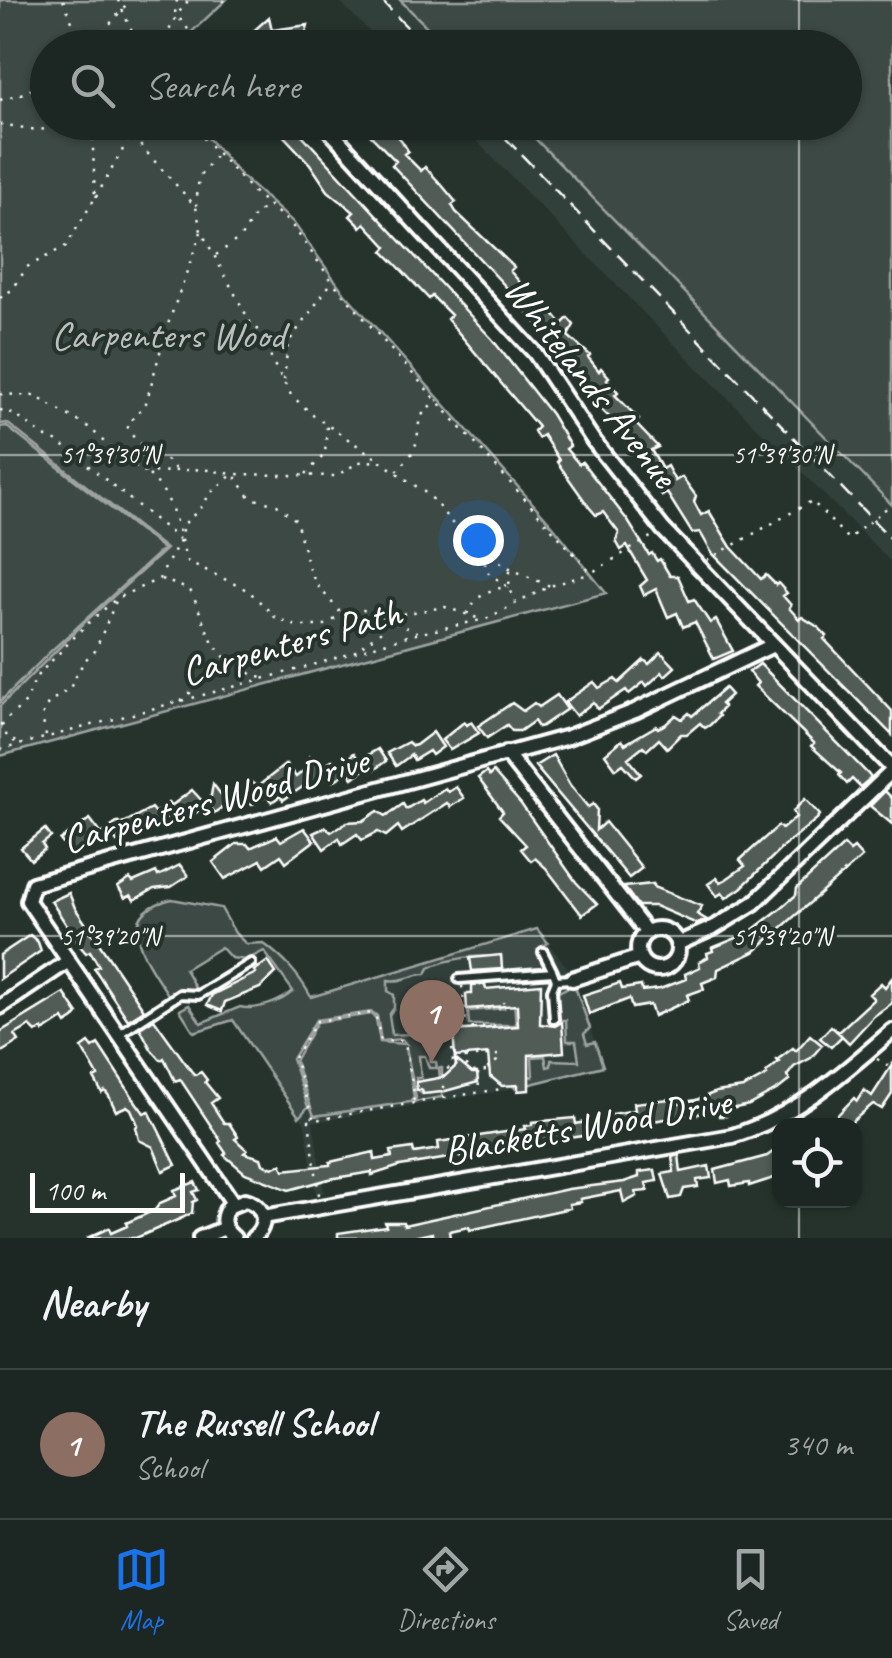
<!DOCTYPE html>
<meta charset="utf-8">
<style>
:root{--surface:#1c2622;--page:#252e2a;--text:#f1f3f6;--muted:#a0a5a5;--line:#3a4340;--accent:#1a73e8}
body{margin:0;font-family:Caveat,sans-serif;background:var(--page);color:var(--text)}
.controls{position:absolute;right:30px;bottom:30px;display:grid;overflow:hidden;border-radius:20px;box-shadow:0 2px 8px #0004}
.controls button{width:90px;height:90px;display:grid;place-items:center;padding:0;border:0;border-bottom:2px solid var(--line);background:var(--surface);color:var(--text);font:50px sans-serif}
.scale{position:absolute;left:30px;bottom:25px;width:155px;box-sizing:border-box;padding-left:10px;border:5px solid #fff;border-top:0;font-size:28px;line-height:35px;white-space:nowrap;color:#fff;-webkit-text-stroke:8px #26332d;paint-order:stroke}
.you{position:absolute;left:478px;top:540px;width:35px;height:35px;margin:-25px;border:8px solid #fff;border-radius:50%;background:#1a73e8;box-shadow:0 0 0 15px #1a73e833}
.badge{display:grid;place-items:center;width:65px;height:65px;border-radius:50%;background:var(--accent);color:#fff;font-size:32px;font-weight:700}
.pin{position:absolute;translate:-50% -82px;filter:drop-shadow(0 2px 5px #0008)}
.pin::after{content:'';position:absolute;top:52px;width:35px;height:30px;background:inherit;clip-path:polygon(0 0,100% 0,50% 100%)}
.list{margin:0;padding:0;list-style:none}
h2{display:flex;justify-content:space-between;align-items:center;height:130px;margin:0;padding:0 40px;font-size:42px}
h2 small{font-size:32px;font-weight:400;color:var(--muted)}
.list li{display:grid;grid-template-columns:65px 1fr auto;gap:30px;align-items:center;box-sizing:border-box;height:150px;padding:0 40px;border-top:2px solid var(--line)}
.list b{display:block;font-size:38px;white-space:nowrap}
.list p{margin:0;font-size:32px;white-space:nowrap;color:var(--muted)}
.list em{font-size:32px;font-style:normal;color:var(--muted)}
.icon{flex:none;width:55px;height:55px;fill:none;stroke:currentColor;stroke-width:2;stroke-linecap:round;stroke-linejoin:round}
.map{position:relative;flex:none;width:892px;height:1238px;overflow:hidden}
.search{position:absolute;background:var(--surface);box-shadow:0 2px 8px #0004;left:30px;right:30px;top:30px;height:110px;display:flex;align-items:center;gap:25px;box-sizing:border-box;padding:0 35px;border-radius:55px;color:var(--muted);font-size:38px}
.sheet{height:280px;background:var(--surface)}
nav{display:flex;justify-content:space-around;align-items:center;box-sizing:border-box;height:140px;border-top:2px solid var(--line);background:var(--surface);font-size:28px;color:var(--muted)}
nav a{display:grid;justify-items:center;gap:5px}
nav .on{color:var(--accent)}
.map>svg:first-child{display:block}
.built{fill:#333f3a}
.green{fill:#3e4944;stroke:#9ea4a2;stroke-width:2.5}
.building{fill:#515c57;stroke:#fff;stroke-width:2.5}
.lines{fill:none;stroke-linecap:round;stroke-linejoin:round}
.lane-casing{stroke:#fff;stroke-width:14}
.street-casing{stroke:#fff;stroke-width:20}
.path{stroke:#fff;stroke-width:2.5;stroke-dasharray:2.5 8;stroke-linecap:butt}
.lane{stroke:#26332d;stroke-width:6}
.street{stroke:#26332d;stroke-width:12}
.rail{stroke:#fff;stroke-width:2.5;stroke-dasharray:15 8;stroke-linecap:butt}
.path-bridge{stroke:#fff;stroke-width:2.5;stroke-dasharray:2.5 8;stroke-linecap:butt}
.ticks{fill:none;stroke:#fff;stroke-width:2.5;stroke-opacity:0.45}
.labels{text-anchor:middle;dominant-baseline:central;stroke-width:8;stroke-linejoin:round;paint-order:stroke}
.park-label{font-size:40px;fill:#bbbfbe;stroke:#26332d}
.street-label{font-size:40px;fill:#fff;stroke:#26332d}
.ticks-label{font-size:25px;text-anchor:middle;fill:#fff;stroke:#26332d;stroke-width:8;stroke-linejoin:round;paint-order:stroke}
</style>
<div class="map">
<svg width="892" height="1238" viewBox="0 0 892 1238">
<rect width="100%" height="100%" fill="#26332d"/>
<filter id="ink" filterUnits="userSpaceOnUse"><feTurbulence type="fractalNoise" baseFrequency=".01" numOctaves="2"/><feDisplacementMap in="SourceGraphic" scale="20" xChannelSelector="R" yChannelSelector="G"/><feConvolveMatrix kernelMatrix="1 2 1 2 8 2 1 2 1" color-interpolation-filters="sRGB"/></filter>
<g filter="url(#ink)">
<path class="built" d="M338,0h62l46,47h-61z
M459,123h60l373,382v58l-228,-229z
M537,929l33,42 33,95 -102,25 -188,31 11,71 -8,1 -11,-70 -72,-105z"/>
<path class="green" d="M0,0h226l-42,39 -1,8 -135,1v74l147,1 47,54 51,45 49,68 211,236 53,67 -606,163v-50l86,-85 80,-72 -159,-126 -7,1z
M400,0h492v505l-372,-382 324,-1v-74l-397,-1z
M6,426l157,123 -112,102 -51,51v-275z
M172,899l49,9 14,25 11,11 17,-1c21,16 35,30 48,54l226,-68 11,14 -10,6 8,22 -74,6v-3l30,-3 -1,-15c-24,0 -50,1 -72,12l-3,6c-14,0 -24,9 -38,6v11l6,4v13l-5,7 3,20 37,-2 2,29h5l1,6h-8l-4,-12h-6l2,22h-5l1,12 5,4 19,-2 -2,-24h3v29l-28,5 2,-4 -10,-51 8,51 -4,4 -96,14 -19,-55 22,-39 55,-8 4,5 4,23 26,2 -4,-5 -21,2 -4,-25 -5,-4 -56,8 -24,39 16,48 -9,10 -66,-97 -39,12 -14,-22 9,-5 12,18 39,-16c15,4 42,-5 53,-16l-29,-40 -18,9 -15,-2 -10,-11 -36,22 12,22h-15l-13,5c-22,-33 -60,-82 3,-97z
M574,984l16,44 -6,6 3,10 8,-2 8,24 -88,22 -5,-5 12,-9 11,3 -1,-20 13,-1 2,11 4,-1v-6l28,1 -3,-20h-9l-1,-21h-7l-2,-27z
M514,1002l2,23h-47l-1,-14 36,-3v-5z"/>
<path class="building" d="M269,17l3,13 36,-5 -2,7 8,9 -39,7h-32l8,-8 -3,-4z
M264,122h26l202,217 59,75 19,32 -4,3 13,15 3,-2 46,59 21,34 3,-2 5,8 3,-2 10,17h8l11,25 5,-2 16,24 6,-3 17,31 -19,8 -19,-37 -12,5 -6,-14 -9,4 -12,-28 -12,6 -4,-9 7,-6 -20,-34 -6,4 -5,-9 3,-8 -16,-21 -7,3 -7,-8 -32,-45 2,-2 -16,-25 -5,3 -4,-7 4,-4 -91,-108 4,-4 -19,-19 -3,3 -35,-37 -11,-11 4,-4 -22,-24 -4,4 -11,-11 4,-4 -26,-21 -18,-27 -32,-34 -4,3z
M367,122h18l17,19 6,10 -4,3 17,17 4,-4 16,17 15,18 -4,3 4,7 58,55 -4,4 15,17 2,-3 8,7 27,32 6,-6 6,7 -6,11 22,19 -2,2 11,14 2,-3 8,9 -2,2 11,13 -3,3 24,24 -4,4 23,24 -7,3 11,19 5,-3 8,15 7,-4 14,19 -2,6 7,13 8,-4 22,36 30,32 5,-4 10,10 2,-2 9,10 -4,3 8,9 -2,3 10,11 3,-2 16,10 9,9 -3,3 68,72v24l-180,-182 -12,-21 -8,1 -25,-40 -5,3 -7,-9 -16,-27 7,-4 -14,-14 -3,3 -6,-6 4,-4 -30,-30 -20,-33 -70,-84 -115,-123 4,-4 -28,-28 4,-5z
M661,652l14,15 -10,9 -3,-4 -15,14 -3,-4 -15,12 -3,-4 -28,19 -5,-7 -17,14 -11,-14 29,-20 5,6 16,-9 4,4 25,-23 5,4z
M760,664l108,110 3,4 -11,9 -8,-8 -5,5 -8,-9 2,-2 -30,-27 3,-3 -59,-57 3,-3 -9,-11z
M725,688l6,7 -10,9 3,3 -7,7 2,2 -9,9 -5,3 -5,-5 -13,11h-6l-14,14 -8,-9 -12,11 -4,-4 -15,12 13,16 -5,4 -13,-14 -7,5 -11,-15 17,-14 3,4 31,-18 2,2 8,-4 10,-9 6,4 7,-6 3,3z
M557,695l10,14 -25,17 -4,1 -4,-6 -14,10h-8l-5,-6 -20,13 -9,-12 34,-23 11,8 11,-8 5,4z
M464,722l3,3 4,-3 8,11 -29,17 -8,-10z
M433,732l10,15 -11,8 -3,-4 -15,9 -3,-5 -15,11 -9,-13 21,-11 4,4 4,-1z
M378,749l8,12 -15,11 -3,-5 -15,11 -5,-6 -15,9 -4,-5 -19,13 -3,-5 -24,16 -3,-4 -8,6 -5,-7 -11,8 -5,1 -2,-3 -13,8 -5,-8 -17,12 -5,-6 4,-23 9,12 14,-10 2,3 13,-7 6,5 29,-23 10,13 11,-9 2,-11 11,10 12,-7 8,4 14,-11 5,7z
M553,755l17,30 18,22 5,-3 4,5 -1,21 9,-8 37,46 -13,10 -94,-112z
M486,772l3,4 4,-4 28,32 55,78 21,22 -15,11 -36,-47 -11,-10 -4,3 -10,-12 5,-4 -27,-29 4,-4 -25,-34z
M456,787l8,11 -14,9 -3,-4 -45,29 -4,-6 -12,10 -8,-4 -16,8 -5,-6 -15,10 -3,-6 -15,11 -11,-16 13,-6 5,5 16,-10 16,-1 15,-10 8,5 17,-12 3,5 15,-9 2,3 22,-15 3,4z
M192,790l14,15 -13,10 -3,-4 -15,9 -4,-5 -20,15 -2,-3 -14,10 -4,-5 -14,10 -4,-5 -4,3 -6,-7 15,-11 2,3 31,-17 4,5 13,-10 3,3z
M885,791l7,7v26l-22,-18z
M805,799l15,16 -3,4 -31,25 -45,44 -15,10 -4,-5 -5,3 -9,-12 9,-6 3,4 5,-2 20,-14 -5,-6 38,-34 4,3 14,-12 -3,-6z
M90,819l14,18 -12,10 -4,-5 -17,12 -11,-14z
M304,828l10,13 -28,21 -5,-7 -16,11 -4,-6 -36,19 -12,-17 23,-18h11l3,4 27,-12 4,5z
M45,829l6,8 -9,7 3,5 -14,11 -10,-12z
M844,845l6,6 4,-3 8,9 -108,95 -36,17 -1,8 -15,6 2,6 -17,6 2,5 -35,16 -4,-11 -18,3 -3,-9 -40,15 -6,-19 37,-12 2,6 19,-3 1,5 18,-2 26,-10 -1,-5 15,-7 -1,-5 9,-5 -1,-4 6,-2 -1,-3 29,-12 1,2 39,-30 15,-13 1,-7z
M180,865l8,11 -17,11 -17,2 -20,11 -3,-5 -6,3 -7,-11 12,-8 3,3 23,-10 2,4z
M653,884v3l49,19 -5,8 10,6 -10,4 -42,-18h-17l-14,-19z
M69,893l6,15 69,102 -16,10 -34,-52 5,-2 -9,-15 -4,2 -6,-7 -29,-45z
M30,935l8,7 3,9 -41,28v-24z
M501,955l1,14 -30,2 -2,-13z
M268,961l8,12 -16,15 -35,14 -3,9 -15,-6 5,-10 44,-22 -2,-2z
M892,978v25l-18,13 -25,27 -7,-7 -11,11 -11,-9 11,-12 11,10 -4,-4 36,-33 -5,-5 12,-11 4,4z
M485,984l1,5 55,-5 -1,40 15,2 7,-4 2,30 -35,3v35l-11,1v-6l-16,1 -12,-10 -2,-22 -33,3 -2,-26 65,-5 -1,-21 -50,4 -1,-15h6v-9z
M64,993l14,21 -4,5 -8,5 -3,-5 -20,13 -1,-3 -6,3 -6,-6 -15,9 4,6 -19,12v-21z
M154,1019l38,53 3,3 6,-3 6,8 -2,2 13,16 -7,5 13,20h5l9,14 -3,2 12,11 -3,3 17,5 2,6 10,4 8,-4 3,6 46,-5v-3l44,-10 1,8 17,-3 -1,-6 22,-3 1,5 25,-4 -1,-7 88,-13 -1,-3 7,-1v-3l43,-4 1,6 25,-5v-3l34,-6 -1,-7 44,-5 1,5 17,-3 20,-8 27,-4 24,-13 -1,-2 13,-11 -2,-2 16,-12 3,3 14,-16 12,10 -11,13 -17,9 -7,9 3,4 -10,8 -31,17 -23,5v6h-7l-1,-5 -72,11 -27,8 -219,36 -28,9v-3l-43,7 -40,11 -44,-17 -21,-18 2,-2 -7,-10 2,-2 -41,-62 -5,2 -11,-23 -3,2 -10,-11 -11,-21z
M89,1043l4,5 5,-4 2,3 36,55 8,11 5,-2 27,54 -13,6 -10,-24 -14,-7 -3,-13 2,-2 -7,-16 -4,-3 -11,5 -7,-15 -4,-5 -3,2 -8,-15 4,-2 -16,-28z
M455,1059l17,14h5l1,9 -36,10 -19,2 -1,-4h-5l-1,-8 28,-5 12,-11z
M892,1065v29l-10,15 -9,-5 -26,22h-20l27,-28 3,3 7,-11 8,6z
M780,1147v29l-31,10v-3l-18,3 -1,-6 -13,3 -2,-13 52,-14z
M679,1155l2,17 28,-6 2,12 -14,2 1,7 -14,2 -3,8 -11,2 -8,-25 12,-2 -2,-15z
M655,1170l2,11 -11,2 2,8 -12,1 1,4 -13,7 -3,-12 -41,8 1,3 -12,2 1,4 -100,22 -1,-3 -20,4 1,7h-17l-1,-5 -23,5h-71v-5l48,-7 -1,-4h18l1,3 164,-36 56,-7 15,-5v-5z
M195,1182l4,8 -6,2 4,8 -4,2 -1,11 -10,5 -46,20h-49l22,-10 2,5 16,-7 -1,-3 29,-13 5,-7 16,-7 -2,-6z"/>
<g class="lines">
<defs>
<path id="lane" d="M543,952l10,20
M459,979l94,-7 3,8
M554,1019l-2,-29 4,-10 14,-1
M119,1034l61,-40 18,1 53,-32"/>
<path id="street" d="M322,122l213,231 58,87 70,89 229,239
M506,753l141,180
M638 949a20 20 0 1 1 40 0a20 20 0 1 1-40 0Z
M677,944l38,-17 39,-24 138,-132
M572,979l68,-22
M0,1007l67,-45
M233,1203l-205,-302 5,-17 535,-147 67,-26 138,-66
M263,1217l469,-81c61,-18 112,-63 160,-105
M200,1238l25,-10
M234,1238c-11,-9 -14,-19 -6,-31l17,-7c20,5 24,25 8,38"/>
</defs>
<use href="#lane" class="lane-casing"/>
<use href="#street" class="street-casing"/>
<path class="path" d="M63,0l20,48
M118,0l21,48
M177,0l-2,13 16,20
M223,0l2,2
M90,48l40,-48
M159,48c12,-18 16,-34 30,-48
M0,100l27,-8 21,-13
M189,122l64,70 38,32 41,57 55,64 204,228 63,-38
M0,124l37,6 55,-6 39,11 65,72 5,24 49,91 15,14 7,25 19,34 23,21 65,44
M96,197l35,-62 1,-13
M196,206l3,-29 17,-22
M216,255l25,-18 15,-24 15,-8
M0,298l13,-9 14,-22 39,-21 29,-48 -3,-74
M284,380l4,-37 43,-60
M0,394l35,2 55,32 19,19 37,26 56,-4 31,5 103,2 23,-14 21,-1 50,35 26,32 28,24 29,18 37,16
M0,410c21,3 36,26 59,32l120,97
M175,469c-14,-19 -38,-17 -48,-44l19,-22 21,-76 34,-95
M397,471c5,-6 13,-13 16,-20 11,-22 -4,-31 25,-51
M306,474l19,-20 2,-29
M149,475c27,24 27,54 38,86l62,30 26,26 21,9h27l23,-13 17,-3 19,7 63,-10 35,12
M884,510l8,-5
M484,552l2,19 22,16
M707,560l105,-59 36,38 20,-16
M510,571l-1,16 7,15
M161,579l29,11c23,47 17,67 72,88
M467,614c9,-18 22,-26 42,-27
M354,652l26,-20 2,-15 37,16
M181,701l37,-33 1,-13
M2,724l5,13 12,7
M0,725l26,-23 10,-25 49,-51 32,-28 42,-19 21,-39 3,-15 22,-21 3,-9 25,-21 18,24 26,7 19,15 13,49 8,16 23,27 6,1
M46,736l-4,-20 6,-13 22,-15 14,-27 11,-10 21,-50
M0,750l310,-84 97,-30 79,-17 64,-33 39,-12
M462,986l4,41
M466,1010l38,-3 -1,-5
M454,1059l44,-4
M877,1059l15,9
M455,1065h10l7,7 15,-1
M478,1073l1,17
M444,1098l57,-9 -1,-6 -11,-6 -1,-9 9,-7 -1,-6
M313,1118l-19,-60 23,-37 54,-8 5,4 5,24h20l4,3 10,54 -4,5
M319,1195l-10,-74 134,-23v-26l10,-7 -2,-35 50,-4"/>
<use href="#lane" class="lane"/>
<use href="#street" class="street"/>
<path class="rail" d="M381,0l46,48
M490,122l402,418"/>
<path class="path-bridge" d="M868,523l16,-13"/>
</g>
</g>
<path class="ticks" d="M799,0v48M799,122v1004M0,455h892M0,936h892M799,1200v38"/>
<g class="labels">
<g class="park-label">
<text x="168" y="335">Carpenters Wood</text>
</g>
<g class="street-label">
<text transform="translate(591 382) rotate(52)">Whitelands Avenue</text>
<text transform="translate(291 642) rotate(-16)">Carpenters Path</text>
<text transform="translate(215 800) rotate(-15)">Carpenters Wood Drive</text>
<text transform="translate(587 1126) rotate(-10)">Blacketts Wood Drive</text>
</g>
</g>
<g class="ticks-label">
<text x="110" y="463">51°39'30"N</text>
<text x="782" y="463">51°39'30"N</text>
<text x="110" y="945">51°39'20"N</text>
<text x="782" y="945">51°39'20"N</text>
</g>
</svg>
<div class="controls">
<button><svg class="icon" aria-label="locate" viewBox="0 0 24 24"><circle cx="12" cy="12" r="6"/><path d="M12 2v4M12 18v4M2 12h4M18 12h4"/></svg></button>
</div>
<div class="scale">100 m</div>
<div class="you"></div>
<div class="pin badge" style="left:432px;top:1062px;background:#8d6e63">1</div>
<div class="search"><svg class="icon" aria-label="search" viewBox="0 0 24 24"><circle cx="10" cy="10" r="6"/><path d="M15 15l6 6"/></svg>Search here</div>
</div>
<section class="sheet">
<h2>Nearby<small></small></h2>
<ul class="list">
<li><span class="badge" style="background:#8d6e63">1</span><div><b>The Russell School</b><p>School</p></div><em>340 m</em></li>
</ul>
</section>
<nav>
<a class="on"><svg class="icon" aria-label="map" viewBox="0 0 24 24"><path d="M3 6l6-2 6 2 6-2v14l-6 2-6-2-6 2zM9 4v14M15 6v14"/></svg>Map</a>
<a><svg class="icon" aria-label="directions" viewBox="0 0 24 24"><path d="M12 3l9 9-9 9-9-9zM9 14v-3h6M13 9l2 2-2 2"/></svg>Directions</a>
<a><svg class="icon" aria-label="saved" viewBox="0 0 24 24"><path d="M7 4h10v16l-5-4-5 4z"/></svg>Saved</a>
</nav>
